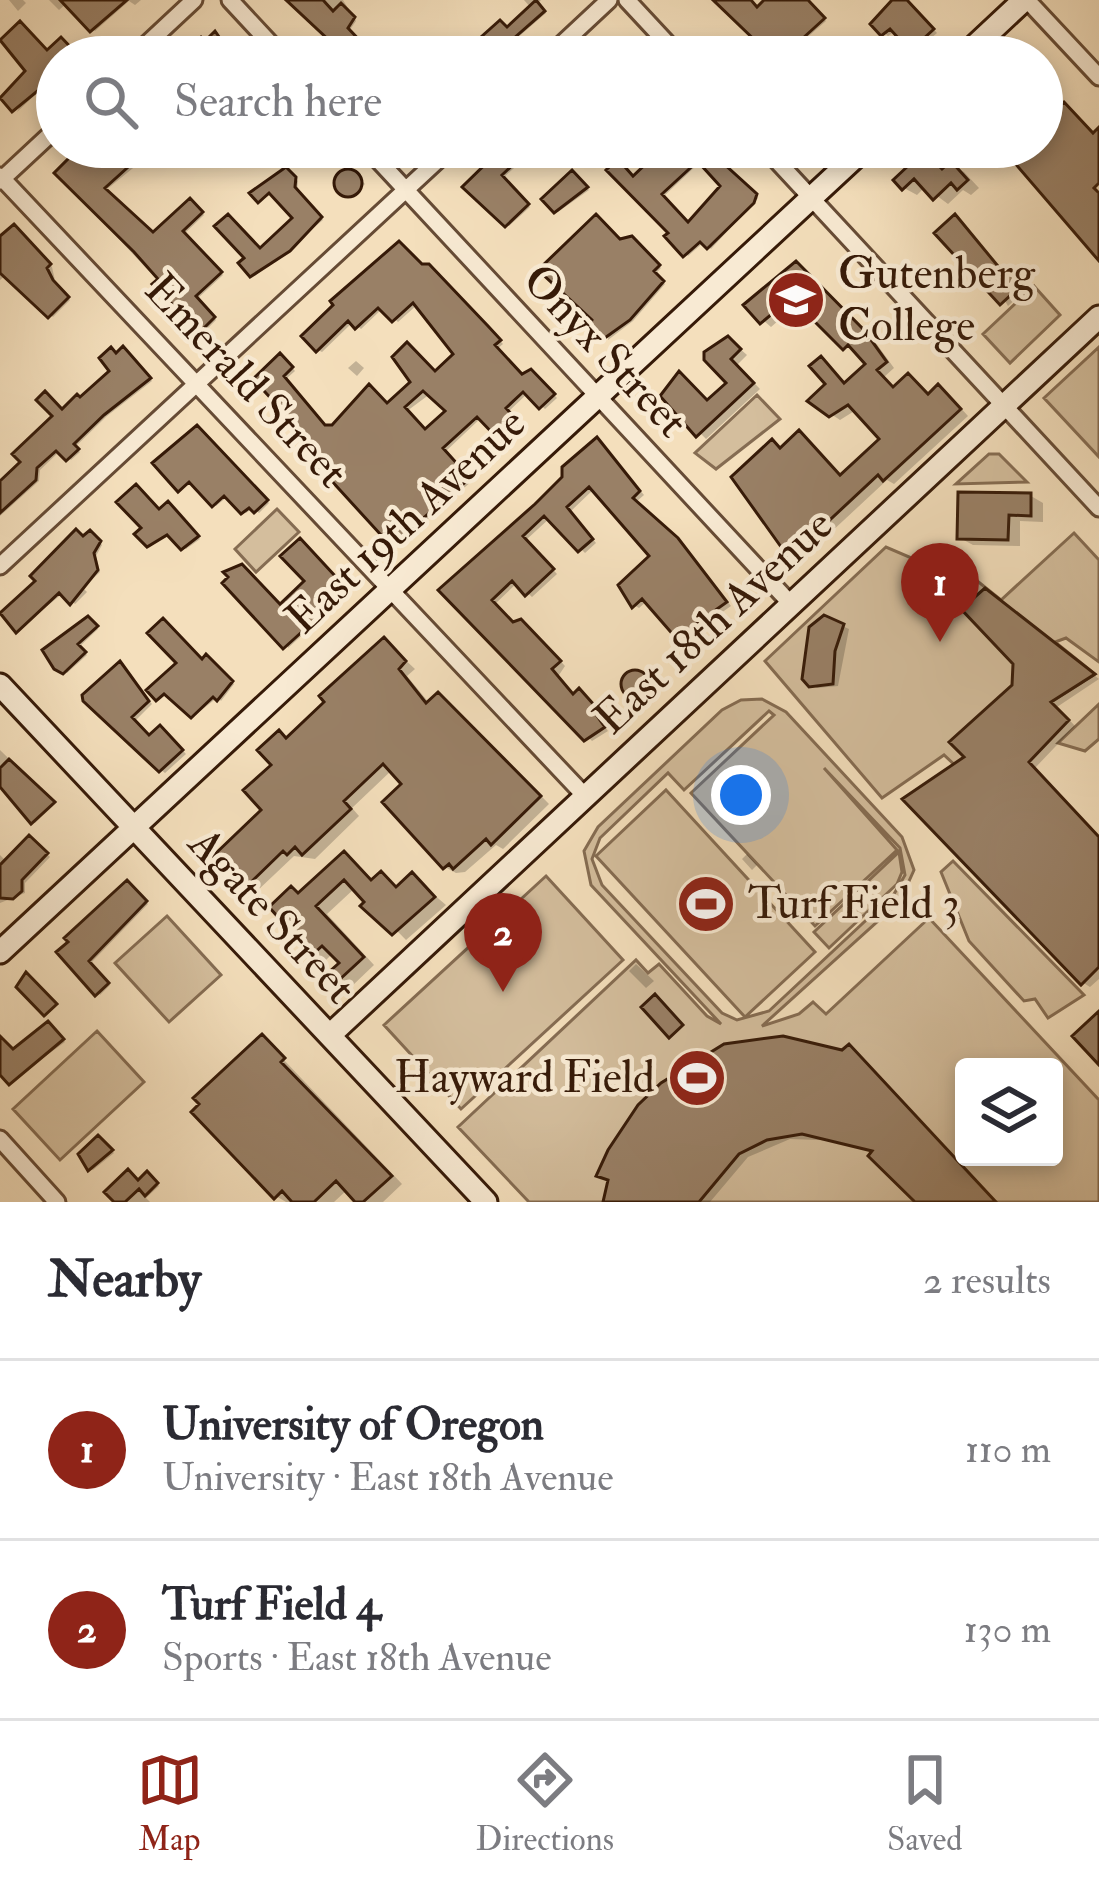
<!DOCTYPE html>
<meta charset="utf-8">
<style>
:root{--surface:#fff;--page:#f7f7f7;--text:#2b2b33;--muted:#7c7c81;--line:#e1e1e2;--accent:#8f2418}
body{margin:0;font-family:"IM FELL Double Pica",serif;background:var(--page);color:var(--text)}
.controls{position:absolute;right:36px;bottom:36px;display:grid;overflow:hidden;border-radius:12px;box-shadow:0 6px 18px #0003}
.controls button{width:108px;height:108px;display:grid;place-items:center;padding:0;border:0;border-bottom:3px solid var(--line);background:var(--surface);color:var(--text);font:60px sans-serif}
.you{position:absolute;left:741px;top:795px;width:42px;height:42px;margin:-30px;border:9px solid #fff;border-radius:50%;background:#1a73e8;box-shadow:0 0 0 18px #1a73e833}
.badge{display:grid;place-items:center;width:78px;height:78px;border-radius:50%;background:var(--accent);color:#fff;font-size:39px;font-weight:700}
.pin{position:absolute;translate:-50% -99px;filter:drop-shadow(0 3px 6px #0008)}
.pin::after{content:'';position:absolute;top:63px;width:42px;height:36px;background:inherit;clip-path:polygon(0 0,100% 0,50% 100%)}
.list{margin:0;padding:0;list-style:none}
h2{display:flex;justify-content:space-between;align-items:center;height:156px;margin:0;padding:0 48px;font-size:51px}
h2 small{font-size:39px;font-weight:400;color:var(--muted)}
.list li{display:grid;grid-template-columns:78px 1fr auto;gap:36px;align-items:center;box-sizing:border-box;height:180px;padding:0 48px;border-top:3px solid var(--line)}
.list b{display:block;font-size:45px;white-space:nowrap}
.list p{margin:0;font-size:39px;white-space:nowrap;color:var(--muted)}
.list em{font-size:39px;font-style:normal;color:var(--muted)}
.icon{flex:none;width:66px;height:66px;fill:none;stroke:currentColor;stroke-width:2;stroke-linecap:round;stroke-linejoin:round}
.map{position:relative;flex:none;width:1099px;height:1202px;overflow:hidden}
.search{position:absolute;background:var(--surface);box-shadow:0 6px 18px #0003;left:36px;right:36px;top:36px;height:132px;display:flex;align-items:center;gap:30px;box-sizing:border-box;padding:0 42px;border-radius:66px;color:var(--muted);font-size:45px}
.sheet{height:516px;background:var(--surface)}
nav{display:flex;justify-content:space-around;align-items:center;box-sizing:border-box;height:168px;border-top:3px solid var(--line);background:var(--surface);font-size:33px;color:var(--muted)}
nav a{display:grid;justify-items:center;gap:6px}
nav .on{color:var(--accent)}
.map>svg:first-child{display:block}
.green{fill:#d4be9d;stroke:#856c52;stroke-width:3;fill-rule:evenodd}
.shadow{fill:#0003;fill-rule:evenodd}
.building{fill:#998066;stroke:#361a08;stroke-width:3;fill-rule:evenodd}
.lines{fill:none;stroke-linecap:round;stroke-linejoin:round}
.street-casing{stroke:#664b35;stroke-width:21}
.secondary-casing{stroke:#361a08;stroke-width:27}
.street{stroke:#f8ead3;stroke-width:15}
.secondary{stroke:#f8ead3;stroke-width:21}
.labels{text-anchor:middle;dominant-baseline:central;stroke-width:9;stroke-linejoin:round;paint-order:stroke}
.poi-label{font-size:45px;fill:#361a08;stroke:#f8ead3;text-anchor:start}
.street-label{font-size:45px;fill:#361a08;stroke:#f8ead3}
</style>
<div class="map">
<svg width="1099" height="1202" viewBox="0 0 1099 1202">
<rect width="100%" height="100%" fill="#f4dfbc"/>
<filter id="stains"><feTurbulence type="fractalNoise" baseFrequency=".00167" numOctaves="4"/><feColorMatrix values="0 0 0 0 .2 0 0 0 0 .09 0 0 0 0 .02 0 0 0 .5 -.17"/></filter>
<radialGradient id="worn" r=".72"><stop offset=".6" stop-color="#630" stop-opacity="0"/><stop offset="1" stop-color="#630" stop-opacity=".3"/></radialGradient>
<path class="green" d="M1034,286l26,29 -50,48 -27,-29z
M1099,347v110l-55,-59z
M757,395l23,24 -64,50 -21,-16z
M989,454h10l28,28 -71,2z
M277,509l22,23 -43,40 -21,-23z
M1074,533l25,27v102l-33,-24 -11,4 40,32 -113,72 -24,22 -14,-13 -62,43 -117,-137 121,-114 37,16 48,5v8l30,24z
M762,699l24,13 116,125 12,33 -14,31 -138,125 37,-12 14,-12 13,12 103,-96 170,182v102h-570l-71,-75 178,-167 12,13 11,-9 48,52 14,8 -130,-139 -7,-34 14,-24 124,-117 19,-10zM769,711l5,4 -83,78 124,133 82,-76 -73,-82 76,80 5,27 -11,19 -125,117 -32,9 -15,-7 -120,-128 -10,-26 8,-21 68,-65 16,17zM964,1067h90v90h-90z
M1099,704v35l-14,12 -27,-8z
M666,790l149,162 -70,65 -149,-161z
M899,852l3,20 -5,12 -68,64 -15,-16z
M953,861l131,134 -36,23 -13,-19 -11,2 -55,-60 -28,-69z
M546,876l77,84 -162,149 -77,-84z
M167,916l54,59 -52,47 -54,-59z
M97,1031l47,51 -84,78 -47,-51z"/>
<path class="shadow" d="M9,0h14l3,3 -8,8z
M49,0h92l-6,5 -6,-4 -34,30 -28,-28 -8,7z
M290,0h53l13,21 -7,10 18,20 11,-6 6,7 -3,5h-32z
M524,0h17l-4,4 9,9 -45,39 7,-22 23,-22z
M718,0h31l9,10 10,-10h16l32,10 10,11 -23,20 9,16h-50l8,-7z
M891,0h15l31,33 -21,18 -21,-20 -7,5 -14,-13z
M447,40l2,1 14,16h-14l-8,-12z
M608,47l3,1 8,9h-22z
M48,53l28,4h-19v17l-40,38z
M1042,65l11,12 -11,10z
M87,147h38l13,17 -32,26 49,45 38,-32 11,12 -20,19 39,41 -26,24 19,21 -11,11 -147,-157z
M202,147h17l5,5 -9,8z
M506,147h31l-34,31 27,29 -21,19 -42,-39z
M648,147h37l15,15 -37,35 26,28 35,-39 -8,-27 42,39 -47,51 -7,-7 -16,14 -53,-77 21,-21z
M925,154l20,16 6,-5 13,7 15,16 -8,7 -8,-5 -15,14 -23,-17 -8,8 -13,-7z
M349,169l16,15 -15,13 -15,-15z
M289,172l9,9 -1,10 26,29 -68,56 -7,-18 48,-40 -23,-25 -13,8z
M575,175l14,15 -31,22 -3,-2z
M955,217l49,56 15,1 11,12 -22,20z
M17,229l35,38 4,18 14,15 -17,17 -47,-42 -6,5v-40z
M636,241l25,27 -6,6 10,10 -32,37 -25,19 13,-98z
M399,245l93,87 11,12 -6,5 27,27 11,-1 22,23 -12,11 -17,-16 -20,19 16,17 -16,14 -26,-26 -37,35 27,29 -75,65 -139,-167 27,-20 10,12 -9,8 41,49 61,-22 69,-51 -39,-51 -20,18 -15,-14 -22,21 -8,-7 -31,30 -4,-2zM430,394l19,17 -22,21 -20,-21z
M796,265l77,74 21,29 -10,9 12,12 13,-12 21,18 8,-7 9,5 21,23 -74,68 -7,-4 -87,81 -9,-5 -19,-113 11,6 16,-15 44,43 41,-38 -28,-29 -16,10 -9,-6 -9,-54 25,24 22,-20 -12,-14 -12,-3 -45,-45 -29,25 -24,-21z
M729,339l18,16 -10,10 23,24 -54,50 -42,-43 16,-21 29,27 22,-19 -24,-30z
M127,352l25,29 -45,35 -32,31 5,5 -9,8 -11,-9 -20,19 -1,11 -39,35v-33l63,-71 50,-41 4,-15z
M356,361l8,7 -7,8 -9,-8z
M201,431l68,72 -10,10 -6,-5 -7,5 -18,-17 -12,10 -23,-24 -13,8z
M598,441l46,54 -8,7 47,43 48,61 -47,33 -37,-38 -8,7 -5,-3 -10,-11 29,-37 -59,-68 -23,22 25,32 -11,10 -35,-35 -24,22 31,34 -25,23 -15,-14 -22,21 19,21 13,1 38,40 -8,12 17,18 10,-1 15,15 -4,3 13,18 -16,10 -150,-151 95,-83z
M1031,496l12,7v19l-23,-1v25l-47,-1 -13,-7z
M171,506l29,33 -14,10 -15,-14 -22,10 -4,-17z
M93,535l9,10 -6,11 4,16 -17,16 4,4 -12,12 -12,-11 -45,37 66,-91z
M303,544l46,49 -61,55 -7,-41 27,-25z
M994,596l105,83 -42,28 18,19 -40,42 64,68v143l-9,8 -8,-5 -114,-225 47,-71 2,-23z
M824,618l25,11 -11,57 -21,2 -7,-4z
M91,621l7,8 -19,18 8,8 -20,18 -21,-17z
M384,640l31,29 -8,7 23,28 8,-8 11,6 100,102 -46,45 -7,-4 -31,27 -9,1 -11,-6 -39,-82 -14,-15 -40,38 7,8 -44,43 -21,-3 -38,36 -11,-6 34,-153 10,6z
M210,660l24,24 -13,17 -3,-4 -24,19 -26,-22 -10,4z
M120,664l32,40 -17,17 16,16 14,-6 21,23 -21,19 -53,-44 -26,-34z
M636,670l15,15 -12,11 -17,-13z
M0,750l55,54 -20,19 -35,-39z
M33,841l17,16 -25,26v10l-25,10v-48l7,7z
M344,854l31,27 6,-7 18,14 13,-12 34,29 -40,35 -51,-52 -28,26 47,51 -22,21 -12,-7 3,-16 -10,-10 -7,7 -12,-7 -13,-58z
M747,854l10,11 -5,5 -10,-11z
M130,885l18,19 -58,60 20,21 -10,10 -28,-53z
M636,964l18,17 -8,7 -17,-17z
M51,1026l14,16 -55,40 -10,-10v-31l14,11z
M263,1038l139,146 -19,18h-24l-11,-13 -14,13h-48l-10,-6z
M725,1047l118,7 6,-6 146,154 -149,-61 -56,-2 -42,18 -38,45h-101l31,-95 43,-38z
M101,1140l13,13 -21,17 -3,-1z
M150,1176l9,10 -13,12 4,4h-32z"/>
<path class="building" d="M60,0h67l-37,32z
M286,0h37l10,11 8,-8 14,14 -7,11 18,19 8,-8 9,9 -8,9h-28z
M536,0l9,11 -48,42 -16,-16 19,-17 7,7z
M713,0h38l6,7 7,-7h44l17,18 -23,21 16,18h-60l7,-7z
M892,0h15l27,29 -24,22 -20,-22 -9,7 -11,-12z
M20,21l27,29 14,-13 19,20h-23v18l-45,37 -12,-14 25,-27 -25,-31z
M215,31l18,26h-54l22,-20 4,4z
M1064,102l29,31 6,-6v56l-5,5 5,5v68l-92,-107 8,-7h27v-25z
M80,147h46l11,12 -32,29 48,44 37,-34 13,14 -20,19 39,41 -26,24 19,21 -15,15 -48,-48 6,-5 -24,-27 -80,-79z
M503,147h29l-30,28 27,29 -24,23 -43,-40z
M642,147h46l12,12 -38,35 26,28 32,-36 -19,-21 12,-11 44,40 -3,9 -47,46 -7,-7 -17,15 -19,-21 4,-3 -62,-63 12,-11 15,17 19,-18z
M924,151l18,18 9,-8 17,19 -11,10 -6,-7 -18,17 -19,-21 -12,11 -9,-10z
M286,167l10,10 -1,10 27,30 -32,34 -40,26 -12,-14 6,-5 -30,-32 14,-12 32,34 32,-30 -23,-25 -11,10 -9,-10z
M334 183a14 14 0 1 1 28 0a14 14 0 1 1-28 0Z
M572,170l16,17 -34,26 -13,-14z
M596,214l24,25 12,-3 28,29 -6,6 10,10 -34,39 -28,20 -12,-13 2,-7 -54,-50z
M955,214l47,57 11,-4 13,14 -26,24 -66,-72z
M14,224l37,40 -4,4 6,12 16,17 -21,21 -48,-45v-37z
M399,241l23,23h7l59,62 13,14 -6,5 27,29 9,-5 24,25 -16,15 -16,-17 -17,16 16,18 -20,17 -25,-26 -34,31 27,30 -79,68 -73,-80 5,-4 -15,-15 4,-4 -59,-64 27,-26 13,14 -9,9 41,49h7l37,-41 18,19 23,-21 -18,-25 15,-15 28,29 18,-17 -40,-51 -21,19 -14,-14 -23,21 -7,-8 -32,31 -15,-16 32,-31 -3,-4zM423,391l22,20 -20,18 -20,-22z
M796,261l68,69 23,32 -10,8 16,17 15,-14 20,21 10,-10 23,25 -78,72 -5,-6 -89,83 -58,-81 41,-38 8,9 19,-18 41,45 39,-36 -31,-34 -19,12 -22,-16 18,-17 -16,-18 12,-10 23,27 21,-19 -17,-19 -5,5 -52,-52 -31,26 -17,-19z
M728,336l13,13 -10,10 23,24 -58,54 -36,-41 19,-25 28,29 19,-17 -22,-23v-8z
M123,346l28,32 -47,37 -30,29 5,5 -13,12 -10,-10 -19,17 -1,12 -36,33v-32l20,-19 -8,-8 40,-38 -16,-16 9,-9 17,18 15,-15 3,3 29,-26 -10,-13 12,-11 5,6z
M197,425l71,75 -14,13 -5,-5 -8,6 -17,-18 -12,11 -23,-25 -11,10 -26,-29z
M597,437l43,54 -7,7 45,40 49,64 -51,36 -34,-39 -10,9 -14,-23 31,-29 -60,-69 -22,20 26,32 -15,13 -34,-36 -21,20 31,33 -29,27 -13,-15 -20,19 21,22 8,-3 40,42 -9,8 21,25 6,-6 16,18 -3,3 13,18 -21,14 -146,-151 97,-86 27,-27v-10z
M136,484l23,25 9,-8 31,35 -18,14 -14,-15 -20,12 -13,-13 7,-6 -25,-26z
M958,492l73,1v23l-22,-1 -1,25 -51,-1z
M76,529l7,7 7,-6 11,11 -7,12 4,17 -28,35 -11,-12 -43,40 -16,-20 35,-32 -5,-5z
M300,538l48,52 -65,59 -61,-66 6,-6 -5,-5 19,-8 38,40 24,-23 -24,-25z
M985,588l110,86 -44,28 18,18 -40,42 70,75v130l-18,18 -179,-186 62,-42 -15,-15 63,-57 1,-21 -52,-55z
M824,615l20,9 -9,27 -2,33 -24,3 -7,-8 7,-52z
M88,616l10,10 -20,18 8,8 -23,22 -9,-5 -12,-19z
M163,618l39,41 4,-5 27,27 -16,20 -4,-4 -22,21 -27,-24 -8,7 -10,-11 30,-27 -29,-30z
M384,637l22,24 -7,8 27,34 12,-11 103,104 -50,49 -5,-6 -33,30 -4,-5 -6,5 -61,-67 19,-18 -18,-20 -39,37 7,8 -49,46 -7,-8 -8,8 -4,-4 -39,38 -31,-33 48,-46 -18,-20 28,-25 -14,-15 22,-20 7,8 38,-36 -5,-6z
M120,661l29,40 -17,16 17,18 11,-10 23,25 -24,22 -76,-71 -1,-6z
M621 684a14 14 0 1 1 28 0a14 14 0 1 1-28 0Z
M9,759l46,43 -24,22 -31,-37v-19z
M29,835l19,18 -26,27v11l-9,8 -13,-1v-33z
M344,851l27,29 10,-9 15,16 16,-15 23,25 -43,38 -32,-29 4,-4 -20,-22 -28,26 48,51 -26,24 -9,-9 10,-9 -17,-17 -10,9 -43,-48 22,-21 7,7z
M127,880l20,21 -58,60 20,22 -14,13 -39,-44 12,-10 -4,-4z
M26,972l31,32 -13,12 -28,-29z
M655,994l28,31 -14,13 -28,-31z
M1099,1011v54l-27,-29z
M48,1021l16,18 -55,46 -9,-10v-39l13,13z
M262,1034l23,24 -4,4 111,114 -29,26h-8l-19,-21 -22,21h-22l-10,-11 -8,8 -83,-87 8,-8 -6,-6z
M783,1036l59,14 7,-6 147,158h-81l-47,-46 4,-5 -70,-17 -35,6 -28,14 -40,48h-96l5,-22 -12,-4 12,-26 30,-45 23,-22 63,-39z
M98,1135l15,15 -25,21 -10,-17z
M128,1169l10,11 9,-9 11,12 -13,13 -6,-7 -14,13h-11l-10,-10z"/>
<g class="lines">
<defs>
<path id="street" d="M230,0l53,57
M627,0l53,57
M1027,0l72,77
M133,57l61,-57
M548,57l61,-57
M366,147l425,457
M764,147l335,361
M0,176l585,620
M0,181l57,-53
M0,566l452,-419
M0,1139l57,63"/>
<path id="secondary" d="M963,57l61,-57
M0,685l486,517
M0,952l866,-805
M330,1035l769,-718"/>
</defs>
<use href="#street" class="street-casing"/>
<use href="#secondary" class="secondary-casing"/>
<use href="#street" class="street"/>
<use href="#secondary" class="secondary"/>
</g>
<defs>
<symbol id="university-disc" viewBox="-11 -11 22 22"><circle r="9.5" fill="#8f2418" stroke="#f8ead3"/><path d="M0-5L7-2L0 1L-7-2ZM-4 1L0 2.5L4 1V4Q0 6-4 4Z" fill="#fff"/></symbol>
<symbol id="stadium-disc" viewBox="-11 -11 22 22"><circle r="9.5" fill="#8f2418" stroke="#f8ead3"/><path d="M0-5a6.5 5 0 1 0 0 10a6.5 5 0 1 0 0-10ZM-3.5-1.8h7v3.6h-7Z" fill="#fff"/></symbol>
</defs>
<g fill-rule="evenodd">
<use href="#university-disc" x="763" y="267" width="66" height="66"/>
<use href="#stadium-disc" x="673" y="871" width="66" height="66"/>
<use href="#stadium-disc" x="664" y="1045" width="66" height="66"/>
</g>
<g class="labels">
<g class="poi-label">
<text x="838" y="274">Gutenberg<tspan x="838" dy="52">College</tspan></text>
<text x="748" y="904">Turf Field 3</text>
<text x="655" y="1078" text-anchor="end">Hayward Field</text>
</g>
<g class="street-label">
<text transform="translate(605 351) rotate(47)">Onyx Street</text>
<text transform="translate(246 381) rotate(47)">Emerald Street</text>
<text transform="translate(406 521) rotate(-43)">East 19th Avenue</text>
<text transform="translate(714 622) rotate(-43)">East 18th Avenue</text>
<text transform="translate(272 916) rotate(47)">Agate Street</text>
</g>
</g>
<rect width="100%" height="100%" filter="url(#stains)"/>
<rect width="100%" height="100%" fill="url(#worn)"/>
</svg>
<div class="controls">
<button><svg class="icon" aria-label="layers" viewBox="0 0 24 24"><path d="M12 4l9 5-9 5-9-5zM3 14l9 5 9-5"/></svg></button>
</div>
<div class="you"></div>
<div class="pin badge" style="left:940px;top:642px">1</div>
<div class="pin badge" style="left:503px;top:992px">2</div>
<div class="search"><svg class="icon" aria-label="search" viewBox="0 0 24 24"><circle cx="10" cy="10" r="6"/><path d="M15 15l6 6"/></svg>Search here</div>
</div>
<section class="sheet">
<h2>Nearby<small>2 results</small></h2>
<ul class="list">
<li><span class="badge">1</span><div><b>University of Oregon</b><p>University · East 18th Avenue</p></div><em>110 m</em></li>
<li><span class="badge">2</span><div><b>Turf Field 4</b><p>Sports · East 18th Avenue</p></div><em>130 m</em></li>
</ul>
</section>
<nav>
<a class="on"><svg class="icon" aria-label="map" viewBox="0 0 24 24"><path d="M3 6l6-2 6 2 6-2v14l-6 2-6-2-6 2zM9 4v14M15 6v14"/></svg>Map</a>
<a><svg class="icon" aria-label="directions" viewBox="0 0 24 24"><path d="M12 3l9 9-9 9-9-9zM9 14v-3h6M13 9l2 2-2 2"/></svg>Directions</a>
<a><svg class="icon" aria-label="saved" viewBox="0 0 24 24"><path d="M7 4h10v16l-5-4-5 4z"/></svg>Saved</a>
</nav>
